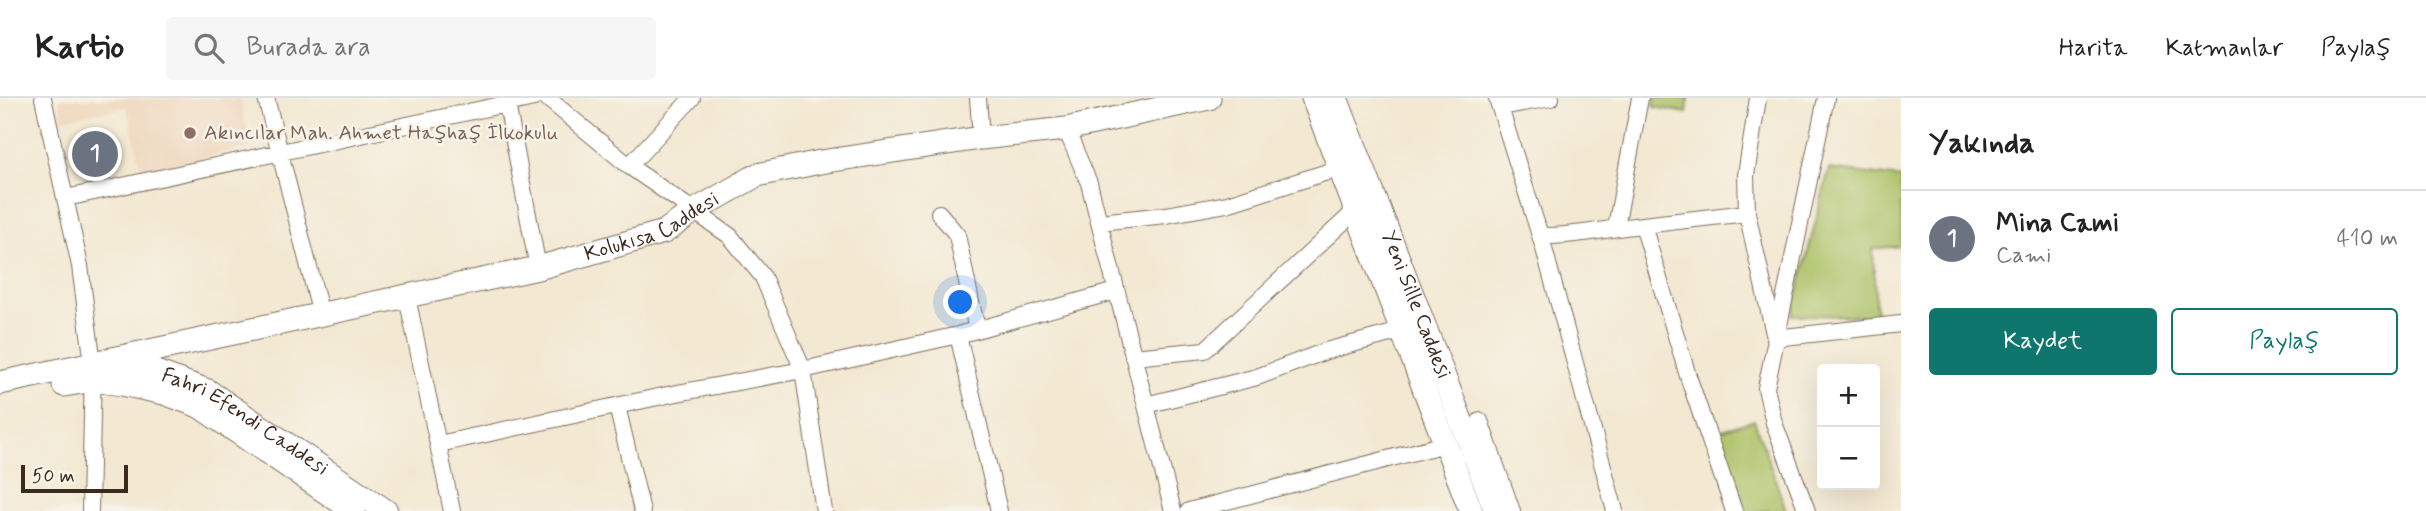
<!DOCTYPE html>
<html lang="tr">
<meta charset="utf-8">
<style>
:root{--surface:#fff;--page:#f6f6f6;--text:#222;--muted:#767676;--line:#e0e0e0;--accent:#0f766e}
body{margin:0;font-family:Mynerve,sans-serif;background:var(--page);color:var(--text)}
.controls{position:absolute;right:21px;bottom:21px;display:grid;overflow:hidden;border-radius:7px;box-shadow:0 7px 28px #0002}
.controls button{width:63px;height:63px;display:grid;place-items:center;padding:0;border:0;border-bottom:2px solid var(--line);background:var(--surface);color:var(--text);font:35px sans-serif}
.scale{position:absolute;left:21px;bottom:18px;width:107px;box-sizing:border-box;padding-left:7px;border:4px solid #3b2a1e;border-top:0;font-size:19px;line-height:24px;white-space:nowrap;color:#3b2a1e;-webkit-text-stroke:5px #f7f3e8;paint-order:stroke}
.you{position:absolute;left:961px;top:205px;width:24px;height:24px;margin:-18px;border:5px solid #fff;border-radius:50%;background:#1a73e8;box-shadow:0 0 0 10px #1a73e833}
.badge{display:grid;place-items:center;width:46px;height:46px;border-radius:50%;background:var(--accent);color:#fff;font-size:23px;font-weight:700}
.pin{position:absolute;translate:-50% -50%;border:4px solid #fff;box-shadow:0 2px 7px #0006}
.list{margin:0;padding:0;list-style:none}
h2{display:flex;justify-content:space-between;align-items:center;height:91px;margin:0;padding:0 28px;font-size:30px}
h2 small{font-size:23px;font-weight:400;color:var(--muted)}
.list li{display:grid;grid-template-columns:46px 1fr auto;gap:21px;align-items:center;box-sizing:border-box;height:98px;padding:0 28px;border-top:2px solid var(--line)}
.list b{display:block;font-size:26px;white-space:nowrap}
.list p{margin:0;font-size:23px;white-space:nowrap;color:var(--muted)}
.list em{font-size:23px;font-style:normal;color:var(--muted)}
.actions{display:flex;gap:14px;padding:21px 28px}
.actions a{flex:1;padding:16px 0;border:2px solid var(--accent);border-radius:7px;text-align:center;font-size:24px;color:var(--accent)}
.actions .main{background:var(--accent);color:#fff}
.icon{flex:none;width:38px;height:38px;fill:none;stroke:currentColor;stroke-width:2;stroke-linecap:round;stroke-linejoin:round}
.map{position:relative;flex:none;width:1901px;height:413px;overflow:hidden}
header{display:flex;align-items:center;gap:42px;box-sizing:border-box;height:98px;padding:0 35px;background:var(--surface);border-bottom:2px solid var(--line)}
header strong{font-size:33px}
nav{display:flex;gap:38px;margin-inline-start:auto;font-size:24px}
.search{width:490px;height:63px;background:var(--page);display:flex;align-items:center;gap:18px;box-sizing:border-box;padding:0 24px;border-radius:7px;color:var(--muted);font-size:26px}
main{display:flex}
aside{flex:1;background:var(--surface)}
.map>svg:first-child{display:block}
.built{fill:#efd6bb}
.green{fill:#acc166;stroke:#747642;stroke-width:2}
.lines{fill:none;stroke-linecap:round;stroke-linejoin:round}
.street-casing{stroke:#7b6c5d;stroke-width:18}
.secondary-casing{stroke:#7b6c5d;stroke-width:25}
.street{stroke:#fff;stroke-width:16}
.secondary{stroke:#fff;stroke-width:23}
.education-dot{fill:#8d6e63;stroke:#f7f3e8;stroke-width:2.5}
.labels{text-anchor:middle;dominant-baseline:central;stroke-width:5;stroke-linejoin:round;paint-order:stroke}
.education-label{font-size:21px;fill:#785e54;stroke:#f7f3e8;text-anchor:start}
.street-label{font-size:21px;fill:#3b2a1e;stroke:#f7f3e8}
</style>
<header>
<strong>Kartio</strong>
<div class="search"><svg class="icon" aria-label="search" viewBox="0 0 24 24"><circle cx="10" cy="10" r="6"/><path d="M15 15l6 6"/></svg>Burada ara</div>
<nav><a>Harita</a><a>Katmanlar</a><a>Paylaş</a></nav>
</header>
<main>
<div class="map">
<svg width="1901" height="413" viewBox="0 0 1901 413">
<rect width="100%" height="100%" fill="#f7f3e8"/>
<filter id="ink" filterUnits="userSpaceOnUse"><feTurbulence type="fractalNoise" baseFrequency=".0143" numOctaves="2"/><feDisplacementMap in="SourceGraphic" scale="14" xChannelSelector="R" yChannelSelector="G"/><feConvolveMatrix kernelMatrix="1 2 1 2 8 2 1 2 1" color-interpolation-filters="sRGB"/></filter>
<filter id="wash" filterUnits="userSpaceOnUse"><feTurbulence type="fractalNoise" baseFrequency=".00686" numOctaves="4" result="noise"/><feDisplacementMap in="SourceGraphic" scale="28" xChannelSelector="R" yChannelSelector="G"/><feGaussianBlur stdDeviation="1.57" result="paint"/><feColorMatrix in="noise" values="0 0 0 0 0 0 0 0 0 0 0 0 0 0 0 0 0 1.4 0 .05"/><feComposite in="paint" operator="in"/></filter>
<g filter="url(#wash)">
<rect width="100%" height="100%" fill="#f3e8d1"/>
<path class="built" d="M59,0h181l10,49 -108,26 -15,-66 -65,12z"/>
<path class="green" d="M1655,0h34l-2,15 -33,-6z
M1829,71l72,9v68l-28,3 3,67 -84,-1z
M1754,322l32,90 -3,1h-40l-27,-79z"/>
</g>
<g filter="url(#ink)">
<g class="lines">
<defs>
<path id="street" d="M43,0l37,168 13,98 -3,147
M266,0l55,217
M547,0l82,68 101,70 33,41 40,93 21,141
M978,0l3,40
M1497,0l46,147 72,266
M507,6l31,164
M1500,9l51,-9
M1066,31l23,54 84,328
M629,68l63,-68
M66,100l468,-100
M939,115l18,22 20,95
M1747,115l-1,-38 12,-77
M1099,124l67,-7 61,-11 113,-36
M1616,129l24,-129
M1540,138c35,1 68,-8 103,-11
M407,199l45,214
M958,237l41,176
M1133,259l72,-7 150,-139
M1146,307l111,-28 69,-26 75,-20
M617,308l25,105
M1480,323l32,90
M439,346l233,-50 131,-24 155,-35 158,-44
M1189,413l256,-67
M1734,413l-46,-135 -45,-151 104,-12 28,125 126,-14
M1807,413l-33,-88 -8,-35 60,-290"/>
<g id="secondary">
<path d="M1313,0l158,413"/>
<path id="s1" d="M1336,0l160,413"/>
<path id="s2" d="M114,267l42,7 52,19 178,120"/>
<path id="s3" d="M0,285l538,-115 126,-36 30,-21 63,-36 63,-13 161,-24 85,-9 143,-31"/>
<path d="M64,287l30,-5 28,4 42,9 35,13 155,105"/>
</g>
</defs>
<use href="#street" class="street-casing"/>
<use href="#secondary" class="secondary-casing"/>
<use href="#street" class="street"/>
<use href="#secondary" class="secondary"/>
</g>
</g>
<circle class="education-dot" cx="190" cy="35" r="7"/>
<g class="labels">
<g class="education-label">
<text x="204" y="35">Akıncılar Mah. Ahmet Haşhaş İlkokulu</text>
</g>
<g class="street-label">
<text stroke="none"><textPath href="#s3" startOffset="672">Kolukısa Caddesi</textPath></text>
<text stroke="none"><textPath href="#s1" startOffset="222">Yeni Sille Caddesi</textPath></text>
<text stroke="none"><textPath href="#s2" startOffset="145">Fahri Efendi Caddesi</textPath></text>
</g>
</g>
</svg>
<div class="controls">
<button>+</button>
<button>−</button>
</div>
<div class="scale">50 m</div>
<div class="you"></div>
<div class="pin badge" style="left:95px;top:56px;background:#6b7280">1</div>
</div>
<aside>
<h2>Yakında<small></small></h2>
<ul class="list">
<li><span class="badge" style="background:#6b7280">1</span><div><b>Mina Cami</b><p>Cami</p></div><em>410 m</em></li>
</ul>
<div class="actions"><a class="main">Kaydet</a><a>Paylaş</a></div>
</aside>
</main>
